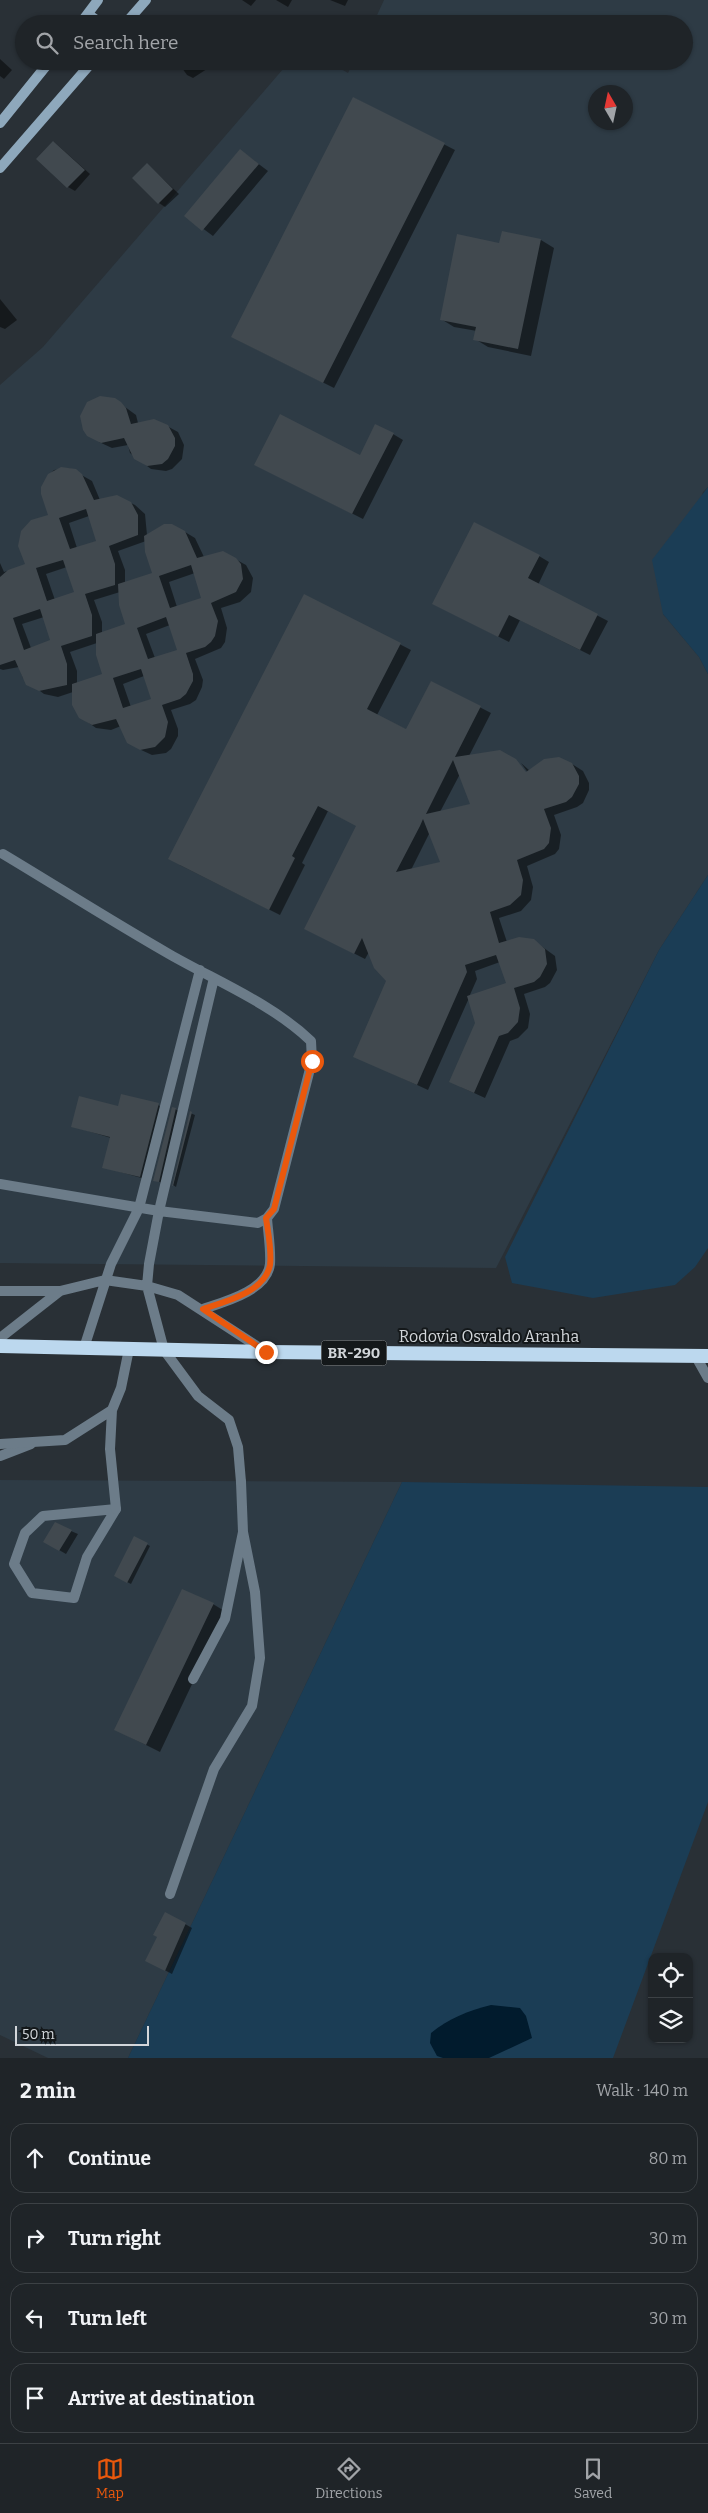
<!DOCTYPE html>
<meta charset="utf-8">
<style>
:root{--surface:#1f2428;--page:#272c30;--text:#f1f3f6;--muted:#a1a4a8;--line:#3c4145;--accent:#ea580c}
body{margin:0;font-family:Bitter,serif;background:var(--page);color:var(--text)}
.controls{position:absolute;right:15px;bottom:15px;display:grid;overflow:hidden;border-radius:10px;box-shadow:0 1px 4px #0004}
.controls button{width:45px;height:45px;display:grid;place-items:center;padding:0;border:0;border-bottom:1px solid var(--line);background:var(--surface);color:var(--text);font:25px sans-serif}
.compass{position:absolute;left:588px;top:85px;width:45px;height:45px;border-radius:50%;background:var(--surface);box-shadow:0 1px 4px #0004;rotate:351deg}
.scale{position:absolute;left:15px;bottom:12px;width:134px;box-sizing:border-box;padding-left:5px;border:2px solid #d2d6da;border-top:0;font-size:14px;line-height:18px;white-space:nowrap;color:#d2d6da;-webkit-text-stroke:4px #14181a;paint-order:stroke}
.stop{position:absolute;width:15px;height:15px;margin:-11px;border:4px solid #ea580c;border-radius:50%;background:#fff}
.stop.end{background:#ea580c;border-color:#fff;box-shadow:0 1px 5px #0008}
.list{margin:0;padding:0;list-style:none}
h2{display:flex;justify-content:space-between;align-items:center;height:65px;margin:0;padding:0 20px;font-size:21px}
h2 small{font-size:16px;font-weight:400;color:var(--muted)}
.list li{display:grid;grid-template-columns:32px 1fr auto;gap:15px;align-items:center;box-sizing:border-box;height:70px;margin:0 10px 10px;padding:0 10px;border:1px solid var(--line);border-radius:15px}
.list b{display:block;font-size:19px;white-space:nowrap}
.list em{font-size:16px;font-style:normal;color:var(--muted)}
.icon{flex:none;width:28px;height:28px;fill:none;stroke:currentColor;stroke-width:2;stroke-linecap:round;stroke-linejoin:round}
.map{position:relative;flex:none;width:708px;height:2058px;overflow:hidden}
.search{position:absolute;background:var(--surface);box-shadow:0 1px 4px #0004;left:15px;right:15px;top:15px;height:55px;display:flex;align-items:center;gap:12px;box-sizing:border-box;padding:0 18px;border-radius:28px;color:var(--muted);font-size:19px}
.sheet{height:385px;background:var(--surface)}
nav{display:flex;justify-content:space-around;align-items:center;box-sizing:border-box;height:70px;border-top:1px solid var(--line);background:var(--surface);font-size:14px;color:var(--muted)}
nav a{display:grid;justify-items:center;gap:2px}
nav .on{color:var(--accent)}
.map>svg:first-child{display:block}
.built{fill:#2e3b45;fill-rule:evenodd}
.green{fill:#1b3d55}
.water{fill:#011b2d}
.shadow{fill:#0007;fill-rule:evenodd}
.building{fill:#41494f;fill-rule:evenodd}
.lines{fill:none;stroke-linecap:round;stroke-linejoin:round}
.service{stroke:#6c7c89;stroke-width:10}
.minor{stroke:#6c7c89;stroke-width:10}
.secondary{stroke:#8ea8bc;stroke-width:10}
.trunk{stroke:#bcd8ee;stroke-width:14}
.route{stroke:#ea580c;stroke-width:6}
.labels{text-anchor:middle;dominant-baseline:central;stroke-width:4;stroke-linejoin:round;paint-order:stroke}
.shield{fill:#14181a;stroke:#999da0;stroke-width:1}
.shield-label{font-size:15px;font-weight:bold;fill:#d2d6da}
.street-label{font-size:16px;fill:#d2d6da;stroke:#14181a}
</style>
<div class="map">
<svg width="708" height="2058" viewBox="0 0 708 2058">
<rect width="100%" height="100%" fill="#293036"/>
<path class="built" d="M384,0h324v487l-5,5 -40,122 36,43 9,17v201l-49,75 -163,318 -496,-5v-878l43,-38 247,-286h37l21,12 6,-12h330v-37h-311zM596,92h30v30h-30z
M0,1480l402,2 -274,576h-80l-48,-23z"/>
<path class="green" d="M708,487v187l-9,-17 -36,-43 -11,-54z
M708,875v373l-13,19 -20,18 -82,13 -81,-15 -7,-26 154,-307z
M402,1482l306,5v315l-95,256h-485z"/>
<path class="water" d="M491,2005l29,3 6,8 6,22 -43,20h-46l-6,-2 -7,-13 1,-10c18,-15 37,-22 60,-28z"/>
<path class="shadow" d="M242,0h14l-5,6z
M276,0h16l-4,7z
M330,0h18l-3,6z
M0,59l12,11 -8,9 -4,-3z
M177,61h29l4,6 -17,11 -6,-3z
M354,98l101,52 -121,238 -92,-46z
M54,142l36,32 -15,17 -7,-4z
M240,150l28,21 -55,65 -27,-20z
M148,165l31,29 -14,13 -6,-4z
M541,240l13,8 -23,108 -43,-9 -13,-8 2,-8 -23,-4 -13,-8 59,-75z
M0,299l17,21 -12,9 -5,-2z
M114,399l22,16 2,8 29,3 11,6 6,13 -2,14 -10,10 -6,2 -15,-2 -21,-16 -2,-8 -16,3 -13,-6z
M393,434l10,6 -40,79 -97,-49 94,-14z
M69,468l23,13 8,19 17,-4 18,9 10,9 2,21 38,-3 10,6 9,19 31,2 11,6 7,13 -2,14 -11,10 -19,6 6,20 -2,14 -4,6 -26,11 8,21 -1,7 -6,13 -6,4 -19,6 7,19v7l-7,13 -5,4 -14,2 -13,-6 -18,-23 -10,4 -15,-2 -10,-7 -13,-29 -15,5 -14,-3 -21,-16 -4,-11 -16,3 -3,-1v-106l4,9 22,-7 24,-50 -1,-40 5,-5zM89,516l9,25 -21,7 -8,-25zM146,541l7,33 -28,9v-13l-7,-19zM67,567l9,26 -21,7 -9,-26zM195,573l8,26 -26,8 -8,-25zM120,592l6,33 -24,8v-11l-8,-22zM44,617l7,24 -20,7 -9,-24zM170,625l8,26 -23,7 -9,-24zM97,643l6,32 -26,8v-12l-7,-19zM144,676l8,24 -21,7 -8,-23z
M539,556l10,6 -11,23 70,36 -18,34 -70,-35 -11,22 -65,-33z
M304,595l107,55 -34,65 30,15 24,-48 60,31 -22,43 60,22 2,-1 -10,-14 9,8 42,-7 11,7 6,12v7l-6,13 -6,4 -23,8 7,20 -2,14 -4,5 -28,12 6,21 -2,13 -10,11 -22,7 8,24 26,-2 22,16 2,14 -7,13 -5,4 -21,7 6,20 -2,14 -10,10 -8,3 -25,57 -24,-11 15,-64 -7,-25 -41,92 -74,-34 34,-76 -19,-28 -4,7 -49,-25 42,-108 -30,-15 -26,52 3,2 -25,50 -100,-50zM460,774l11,31 -31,7zM430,832l11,31 -30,7zM500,962l7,22 -38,13 8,-18 -2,-8z
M158,1105l5,3 -18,71 -42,-12 8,-29 -39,-12 47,-19z
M173,1108l6,3 -17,72 -7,-3z
M190,1113l5,2 -19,72 -3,-2z
M71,1531l7,3 -12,20 -21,-12z
M135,1538l15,8 -19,38 -16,-8z
M213,1604l13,8 -66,140 -44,-22z
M185,1924l7,4 -20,46 -19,-10z"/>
<path class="building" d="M353,97l92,46 -122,240 -92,-46z
M53,141l32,29 -18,18 -31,-29z
M240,149l19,15 -57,67 -18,-15z
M147,163l26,26 -15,15 -26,-26z
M502,231l39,8 -23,110 -45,-9 3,-13 -36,-7 17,-86 42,9z
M100,396l15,2 6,4 5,6 5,16 23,-5 14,6 7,13v8l-7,13 -6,5 -15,2 -13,-7 -10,-21 -23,5 -14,-7 -4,-6 -3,-14 7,-14z
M280,414l80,41 15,-31 19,9 -42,81 -98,-49z
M61,467l15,2 6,5 12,26 23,-5 14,7 7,13v20l-29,11 6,18v21l-30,9 7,21v21l-31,10 6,18v21l-28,6 -13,-6 -11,-25 -15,5v-88l8,-7 17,-6 -7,-18 3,-15 10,-11 17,-5 -7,-21v-7l7,-13zM86,509l10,32 -26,8 -11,-31zM63,560l11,32 -27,9 -11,-33zM40,609l10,31 -26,10 -11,-32z
M474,522l66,33 -12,23 70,36 -18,36 -71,-35 -11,22 -66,-33z
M164,524h8l13,7 12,27 26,-7 13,7 5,6 2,15 -7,13 -25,11 7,18 -3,15 -4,6 -6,5 -19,6 7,21v7l-7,13 -6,5 -18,6 6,17 -3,15 -10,10 -15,3 -13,-7 -11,-24 -24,6 -13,-7 -7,-13v-21l30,-10 -6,-19v-21l29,-10 -6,-19 -1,-21 34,-11 -7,-21 -1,-16zM191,565l10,33 -31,10 -11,-32zM166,617l11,33 -29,9 -11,-31zM141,669l10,30 -28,9 -10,-30z
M304,594l97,49 -34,66 39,20 25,-48 50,25 -26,51 45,-7 16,9 10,13 18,-13 15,-2 13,6 7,13v8l-7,13 -6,5 -22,7 7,19 -2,15 -5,6 -27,11 6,20 -2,15 -11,10 -20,7 9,31 20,-6 15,2 11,10 2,15 -7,13 -6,5 -20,6 6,20 -2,14 -10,11 -9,3 -25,57 -25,-11 26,-59 -8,-27 39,-13 -10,-28 -31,10 2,7 -50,113 -64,-28 33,-76 -12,-13 -12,-30 -8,16 -50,-25 52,-103 -38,-20 -26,50 3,2 -26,52 -101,-51zM453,760l17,44 -44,10zM423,819l17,43 -44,10 24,-46z
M121,1094l38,9 -19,74 -38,-9 8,-31 -39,-10 8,-31 39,10z
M172,1107l4,1 -17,74 -6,-1z
M190,1111l2,1 -19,74h-1z
M55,1522l17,8 -13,21 -16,-9z
M134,1536l14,7 -21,40 -13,-7z
M182,1589l32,14 -68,142 -32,-15z
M165,1912l21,11 -21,48 -20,-10 12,-24 -4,-2z"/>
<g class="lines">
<path class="service" d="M0,1184l159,27 99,12 9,-5 7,-9 38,-148 -1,-20c-40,-38 -95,-60 -142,-87 -56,-32 -111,-67 -166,-100
M203,1309c21,-7 64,-18 67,-45 1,-15 -2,-32 -3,-46
M0,1338l60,-47 45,-11 42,6 31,9 88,57
M84,1348l27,-84 28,-56 61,-238
M164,1350l-17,-64 2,-22 10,-53 55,-233
M695,1355l13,23
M0,1456l31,-12
M116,1509l-29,48 -13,41 -42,-5 -18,-29 11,-31 18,-17z
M193,1679l32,-60 18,-87 -2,-50
M170,1894l44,-125 38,-63 8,-48 -5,-66 -12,-60"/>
<path class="minor" d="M0,1291h60
M164,1350l34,46 31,24 9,27 3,35
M0,1444l65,-4 47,-30
M116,1509l-6,-60 2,-39 9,-22 8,-39"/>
<path class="secondary" d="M88,14l14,10
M80,24l18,-24
M125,24l21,-24
M0,123l50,-62
M0,168l93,-107"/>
<path class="trunk" d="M0,1346l266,6 442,4"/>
</g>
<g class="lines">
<path class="route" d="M266,1352l-63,-43c22,-7 62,-17 67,-44 2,-14 -2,-33 -4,-47l8,-9 38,-148"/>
</g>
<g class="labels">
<rect class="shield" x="321.5" y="1340.5" width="65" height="25" rx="4"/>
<g class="shield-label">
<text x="354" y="1353">BR-290</text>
</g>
<g class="street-label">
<text x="489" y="1336">Rodovia Osvaldo Aranha</text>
</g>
</g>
</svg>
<div class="controls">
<button><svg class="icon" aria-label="locate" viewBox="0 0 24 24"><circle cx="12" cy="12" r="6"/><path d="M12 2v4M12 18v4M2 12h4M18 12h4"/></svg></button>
<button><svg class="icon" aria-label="layers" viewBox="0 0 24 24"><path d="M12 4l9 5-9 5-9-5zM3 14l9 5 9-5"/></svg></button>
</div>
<svg class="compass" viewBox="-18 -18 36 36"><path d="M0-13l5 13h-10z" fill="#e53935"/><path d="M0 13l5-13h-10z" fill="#a1a4a8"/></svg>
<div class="scale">50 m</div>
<div class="stop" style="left:312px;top:1061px"></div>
<div class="stop end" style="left:266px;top:1352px"></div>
<div class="search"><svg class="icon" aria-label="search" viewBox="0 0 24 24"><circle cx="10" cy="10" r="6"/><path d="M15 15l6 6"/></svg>Search here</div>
</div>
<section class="sheet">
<h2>2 min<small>Walk · 140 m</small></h2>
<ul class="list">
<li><svg class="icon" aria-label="ahead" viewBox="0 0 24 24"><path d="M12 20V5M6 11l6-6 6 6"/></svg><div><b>Continue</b></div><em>80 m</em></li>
<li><svg class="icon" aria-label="right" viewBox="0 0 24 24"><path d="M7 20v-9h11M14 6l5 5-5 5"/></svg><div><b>Turn right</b></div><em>30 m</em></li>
<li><svg class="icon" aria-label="left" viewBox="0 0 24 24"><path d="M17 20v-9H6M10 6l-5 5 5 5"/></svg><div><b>Turn left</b></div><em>30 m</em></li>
<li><svg class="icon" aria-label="arrive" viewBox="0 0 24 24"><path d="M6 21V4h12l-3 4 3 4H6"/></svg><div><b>Arrive at destination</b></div></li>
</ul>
</section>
<nav>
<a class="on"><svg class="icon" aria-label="map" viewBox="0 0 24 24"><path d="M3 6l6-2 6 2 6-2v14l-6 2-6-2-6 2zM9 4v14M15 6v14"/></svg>Map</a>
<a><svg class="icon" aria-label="directions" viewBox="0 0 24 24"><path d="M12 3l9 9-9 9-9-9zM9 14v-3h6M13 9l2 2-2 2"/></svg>Directions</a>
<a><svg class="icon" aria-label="saved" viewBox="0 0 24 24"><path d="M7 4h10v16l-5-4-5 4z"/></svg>Saved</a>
</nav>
